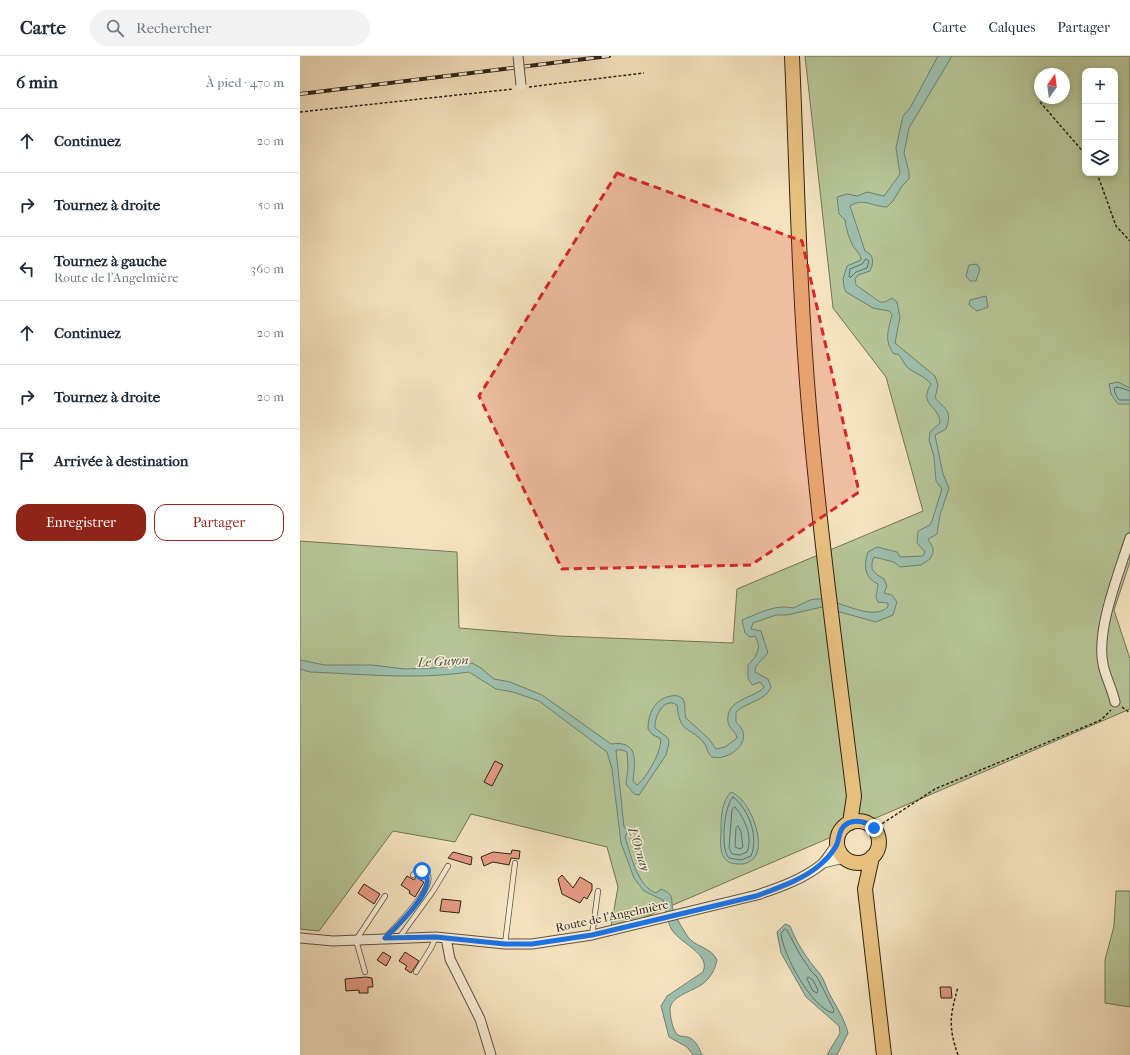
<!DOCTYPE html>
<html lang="fr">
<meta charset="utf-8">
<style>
:root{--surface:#fff;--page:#f2f2f3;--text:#1f2937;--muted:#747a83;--line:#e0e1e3;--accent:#8f2418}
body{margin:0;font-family:"IM FELL French Canon",serif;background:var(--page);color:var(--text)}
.controls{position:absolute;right:12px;top:12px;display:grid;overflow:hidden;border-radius:8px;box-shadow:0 2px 6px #0003}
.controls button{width:36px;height:36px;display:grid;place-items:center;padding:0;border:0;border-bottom:1px solid var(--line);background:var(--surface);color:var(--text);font:20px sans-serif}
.compass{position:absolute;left:734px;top:12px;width:36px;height:36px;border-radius:50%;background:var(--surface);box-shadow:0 2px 6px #0003;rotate:14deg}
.stop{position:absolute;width:12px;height:12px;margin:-9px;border:3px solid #1a73e8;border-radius:50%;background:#fff}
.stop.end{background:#1a73e8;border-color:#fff;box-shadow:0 1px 4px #0008}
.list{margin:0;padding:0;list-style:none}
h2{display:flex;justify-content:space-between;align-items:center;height:52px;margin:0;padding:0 16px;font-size:17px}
h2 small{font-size:13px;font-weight:400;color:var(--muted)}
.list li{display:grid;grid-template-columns:26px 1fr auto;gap:12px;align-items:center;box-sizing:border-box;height:64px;padding:0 16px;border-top:1px solid var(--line)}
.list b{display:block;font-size:15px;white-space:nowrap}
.list p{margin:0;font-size:13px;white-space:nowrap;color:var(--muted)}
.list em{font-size:13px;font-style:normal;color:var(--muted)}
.actions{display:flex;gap:8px;padding:12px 16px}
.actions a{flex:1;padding:9px 0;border:1px solid var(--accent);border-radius:12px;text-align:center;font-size:14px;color:var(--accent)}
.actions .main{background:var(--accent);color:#fff}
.icon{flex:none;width:22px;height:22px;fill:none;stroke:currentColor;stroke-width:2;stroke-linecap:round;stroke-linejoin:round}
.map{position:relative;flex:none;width:830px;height:999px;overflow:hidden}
header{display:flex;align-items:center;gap:24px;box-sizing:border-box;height:56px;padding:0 20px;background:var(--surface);border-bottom:1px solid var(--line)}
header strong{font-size:19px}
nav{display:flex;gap:22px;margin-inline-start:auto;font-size:14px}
.search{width:280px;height:36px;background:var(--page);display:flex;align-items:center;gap:10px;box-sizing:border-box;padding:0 14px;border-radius:22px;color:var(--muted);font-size:15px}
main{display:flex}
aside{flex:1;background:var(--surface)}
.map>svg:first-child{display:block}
.green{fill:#b6c597;stroke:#727458;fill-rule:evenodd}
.water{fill:#9dbfad;stroke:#708171}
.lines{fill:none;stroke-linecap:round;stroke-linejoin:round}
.shore{stroke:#657162;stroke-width:1}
.building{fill:#e69b83;stroke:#2d2318}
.service-casing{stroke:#5f5342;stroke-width:6}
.minor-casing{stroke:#5f5342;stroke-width:11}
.primary-casing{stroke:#2d2318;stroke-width:16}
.path{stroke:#2d2318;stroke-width:1.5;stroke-dasharray:3 2;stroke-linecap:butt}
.service{stroke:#f8edd6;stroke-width:4.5}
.minor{stroke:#f8edd6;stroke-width:9}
.primary{stroke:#eac280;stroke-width:14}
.rail-casing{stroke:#2d2318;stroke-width:4}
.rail{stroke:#f8edd6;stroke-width:2.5;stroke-dasharray:8;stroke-linecap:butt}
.minor-bridge-casing{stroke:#5f5342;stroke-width:11;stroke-linecap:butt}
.minor-bridge{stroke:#f8edd6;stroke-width:9}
.route{stroke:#1a73e8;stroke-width:5}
.marked{fill:#d62828;fill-opacity:0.2;stroke:#d62828;stroke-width:3;stroke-dasharray:8 5;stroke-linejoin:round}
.labels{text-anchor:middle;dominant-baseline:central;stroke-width:3;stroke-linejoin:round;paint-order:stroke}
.street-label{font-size:12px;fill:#2d2318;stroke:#f8edd6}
.water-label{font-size:13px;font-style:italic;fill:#4f5245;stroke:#f8edd6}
</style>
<header>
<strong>Carte</strong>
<div class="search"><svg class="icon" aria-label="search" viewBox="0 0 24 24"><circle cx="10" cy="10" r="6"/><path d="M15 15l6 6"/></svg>Rechercher</div>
<nav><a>Carte</a><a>Calques</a><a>Partager</a></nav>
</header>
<main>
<aside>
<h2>6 min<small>À pied · 470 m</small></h2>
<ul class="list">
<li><svg class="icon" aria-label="ahead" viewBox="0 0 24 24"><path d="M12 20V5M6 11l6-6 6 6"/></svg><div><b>Continuez</b></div><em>20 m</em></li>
<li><svg class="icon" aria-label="right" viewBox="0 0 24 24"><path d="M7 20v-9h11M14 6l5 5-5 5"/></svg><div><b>Tournez à droite</b></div><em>50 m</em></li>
<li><svg class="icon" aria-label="left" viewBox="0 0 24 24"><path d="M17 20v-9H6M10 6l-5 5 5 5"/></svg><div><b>Tournez à gauche</b><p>Route de l'Angelmière</p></div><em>360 m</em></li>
<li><svg class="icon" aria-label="ahead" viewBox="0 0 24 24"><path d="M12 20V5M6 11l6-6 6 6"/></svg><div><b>Continuez</b></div><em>20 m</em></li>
<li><svg class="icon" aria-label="right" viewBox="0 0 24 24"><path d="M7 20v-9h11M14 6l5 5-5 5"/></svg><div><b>Tournez à droite</b></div><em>20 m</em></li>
<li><svg class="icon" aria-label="arrive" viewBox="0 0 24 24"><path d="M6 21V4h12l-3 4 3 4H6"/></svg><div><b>Arrivée à destination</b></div></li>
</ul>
<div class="actions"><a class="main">Enregistrer</a><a>Partager</a></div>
</aside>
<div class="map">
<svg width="830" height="999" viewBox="0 0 830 999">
<rect width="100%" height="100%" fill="#f5e3c0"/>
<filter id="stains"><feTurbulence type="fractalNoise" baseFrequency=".005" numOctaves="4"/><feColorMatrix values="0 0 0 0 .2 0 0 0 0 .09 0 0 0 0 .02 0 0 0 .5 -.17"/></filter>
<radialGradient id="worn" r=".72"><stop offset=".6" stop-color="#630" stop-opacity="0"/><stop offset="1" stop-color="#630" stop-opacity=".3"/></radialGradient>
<path class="green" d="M505,0h325v506l-16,48 16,49v50l-520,223 8,-45 -11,-40 -136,-33 -16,28 -62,-11 -74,100 -19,-2v-388l157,11 2,76 100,8 174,7 4,-54 186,-78 -37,-134 -53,-69zM785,15h30v102h-30zM740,18h24v24h-24z
M816,835h14v116l-25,-4v-43l9,-34z"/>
<path class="water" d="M638,0h14l-43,72 -5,25 5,19v7l-7,7 -9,15 -6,6c-14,0 -24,-10 -37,-1l15,45c9,3 9,12 5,20l-12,4 -3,4 1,6 24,17h5l7,-4 5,4 3,15 -5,26 40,33 3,9 -3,13c10,12 18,11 11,31l-11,6 8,39 6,14 -9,27 -3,19 -9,5 5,9v5l-3,6 -9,6 -21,2 -6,-5 -20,-5 -2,5v7l4,5 8,5 3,7 -3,7 8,2 5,7 -4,13 -17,7 -54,-15 -35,8h-11l-23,8 -2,6 10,2 7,22 -12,13 -1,6 13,7 3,8c-5,14 -25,15 -35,25v10c22,19 -9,40 -24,35 -5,-4 -5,-10 -8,-14 -15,-18 -24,-8 -27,-38 -13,-9 -23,12 -22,23l13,10 1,5 -3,12 -27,40 -5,-1 -8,-10 2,-17 -1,-15 -5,-2h-6l8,77 4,4 -3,6c6,18 12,49 31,56l5,-4c16,6 8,12 13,23 3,8 9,17 14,25 7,10 23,10 29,23 -2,10 -7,19 -16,25 -8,6 -30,11 -31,24 0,7 3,23 8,26 3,2 6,1 9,2 8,1 12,11 15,18h-9l-6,-8 -18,-10 -8,-31 6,-10 36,-24c8,-18 -22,-28 -31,-42 -5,-8 -6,-21 -9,-30l-19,-9 -10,-13 -7,-19 -6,-16 -9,-74 -5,-17 -68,-51 -26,-9 -17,-3 -27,-17c-54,8 -106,2 -159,0l-10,-3v-9l25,5h47l33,4 30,-1 37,-5 9,5 13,11 16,3 32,13 69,49c28,-4 24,17 22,37l4,4c9,-6 27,-37 23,-47l-7,-3 -5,-6c0,-16 7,-30 23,-33 5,-1 9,0 12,3 3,6 1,13 3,19l23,21 7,10 9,-2 12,-9c-1,-7 -8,-9 -9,-16 -3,-24 27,-23 36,-35l-4,-5 -8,3 -4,-7v-13c9,-9 14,-17 7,-29l-5,1 -5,-4 -3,-13c18,-7 33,-16 51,-12 8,-3 16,-9 23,-9 19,-2 55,24 72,8v-4l-10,-1 -2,-5 2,-13c-13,-6 -15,-18 -10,-32l9,-5 20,5 3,5 23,-1 2,-4 -8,-9 1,-12 12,-6 2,-4 9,-29 1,-3 -6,-8 -2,-24 -5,-17 1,-8 10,-9c-1,-19 -22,-17 -9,-39 -6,-8 -16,-10 -24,-17 -3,-3 -5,-9 -9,-13h-4c-11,-14 -5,-25 -2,-40l-3,-3 -16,-3 -27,-16 -2,-5 -1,-8 4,-13 14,-6c0,-6 -5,-9 -8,-14 -4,-8 -7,-17 -8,-26l-6,-6 -2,-17 10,-3 10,2 10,-4 17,4 16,-22 -4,-26 7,-32 7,-8z
M677,208l3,5 -4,12h-6l-4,-5 3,-11z
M686,240l2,11 -11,4 -8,-6 1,-5z
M818,326l12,6v16h-12l-7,-10 -2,-10z
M431,736c18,6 36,51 23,66 -3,4 -9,6 -13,6 -22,1 -21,-16 -20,-32 0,-13 0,-30 10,-40z
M485,868l5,2c7,18 17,33 30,48 4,5 6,13 9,19 7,14 15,24 19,40l-11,22h-10l13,-22 -1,-7 -33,-29 -25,-44 -4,-21z"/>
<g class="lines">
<path class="shore" d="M566,203l3,2 -2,7 -11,4 -5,5h-2l1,-8 12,-5z
M830,335l-12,-4 -4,1 1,5 4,7h11
M433,741c16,12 26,40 18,59l-10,4 -12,-2c-9,-8 -5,-53 4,-61z
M435,751c10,11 18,31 12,45l-7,3 -8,-1 -3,-6 3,-38z
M438,770l3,6 2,15 -3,2 -5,-2 1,-19z
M485,873l2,1 12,23 12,18 6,6 17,33 -1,3c-21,-5 -50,-58 -52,-79z
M508,921l5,3 5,10 -1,3 -4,-2 -6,-12z"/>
</g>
<path class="building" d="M195,705l8,4 -11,21 -8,-4z
M212,794l8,1 -1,8 -8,-1 -2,7 -16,-3 -9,4 -3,-9 12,-5 18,2z
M153,796l19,5 -1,8 -23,-7z
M262,819l11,13 7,-11 12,7v6l-5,9 -3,-2 -4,6 -18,-9 -4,-15z
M107,820l7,4 2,-3 8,5 -9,15 -6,-4 1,-2 -9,-6z
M64,828l16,10 -6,10 -16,-11z
M142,843l19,2 -2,12 -19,-2z
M83,896l8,5 -5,9 -9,-6z
M105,896l14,9 -8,12 -6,-4 2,-3 -8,-5z
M66,921l6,1 1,9h-5v6h-9v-3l-13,1 -1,-12z
M640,931h11l1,11h-11z"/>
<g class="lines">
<defs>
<path id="service" d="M292,879l6,-44
M85,882c6,-7 70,-69 31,-66l-3,3
M99,882l34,-47 15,-25
M205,888l10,-81
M65,916l-9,-32 29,-44
M116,916l15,-24 5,-11"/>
<path id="minor" d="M815,646c-3,-14 -10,-26 -12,-38 -7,-35 16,-91 27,-126
M523,807l21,-5
M0,882l33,3 103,-4 69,7h27l60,-9 165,-40c21,-7 47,-16 65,-31 6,-6 10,-14 15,-20
M146,882l4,21 30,60 11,36"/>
<path id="primary" d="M492,0c5,117 7,234 17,351 11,130 29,260 45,389l-4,27
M537 786a21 21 0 1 1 42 0a21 21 0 1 1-42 0Z
M572,801l-7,32 19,166"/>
</defs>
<use href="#service" class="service-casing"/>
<use href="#minor" class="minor-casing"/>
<use href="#primary" class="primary-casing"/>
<path class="path" d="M229,31l115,-14
M740,46l45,52
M0,56l213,-23
M797,117l19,53 14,15
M822,651l8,6
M574,773l61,-40 166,-69 10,-10
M658,999c-10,-29 -8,-39 0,-68"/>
<use href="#service" class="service"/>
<use href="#minor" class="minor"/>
<use href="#primary" class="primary"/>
<defs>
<path id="rail" d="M0,38l309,-38"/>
</defs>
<use href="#rail" class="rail-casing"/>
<use href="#rail" class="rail"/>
<defs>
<path id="minor-bridge" d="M218,0l3,29"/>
</defs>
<use href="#minor-bridge" class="minor-bridge-casing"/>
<use href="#minor-bridge" class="minor-bridge"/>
</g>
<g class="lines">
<path class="route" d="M122,815c21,13 -27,57 -37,67l51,-1 69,7h27l60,-9 164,-39c22,-8 49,-17 66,-33 5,-4 13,-14 15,-19 3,-9 2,-16 11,-21 9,-4 19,-1 26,5"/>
</g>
<path class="marked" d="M317,117l185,68 57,251 -108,73 -189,4 -83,-173z"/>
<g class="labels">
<g class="street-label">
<text transform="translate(312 860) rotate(-12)">Route de l'Angelmière</text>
</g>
<g class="water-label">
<text transform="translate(143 605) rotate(-3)">Le Guyon</text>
<text transform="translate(339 793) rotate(72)">L'Ornay</text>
</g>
</g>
<rect width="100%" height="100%" filter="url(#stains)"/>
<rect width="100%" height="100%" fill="url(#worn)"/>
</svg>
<div class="controls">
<button>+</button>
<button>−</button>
<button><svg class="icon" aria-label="layers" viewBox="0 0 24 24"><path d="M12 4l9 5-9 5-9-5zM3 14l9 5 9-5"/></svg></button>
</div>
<svg class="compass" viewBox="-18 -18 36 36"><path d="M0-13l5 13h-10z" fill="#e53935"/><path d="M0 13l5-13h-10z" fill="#747a83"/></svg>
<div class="stop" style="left:122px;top:815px"></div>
<div class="stop end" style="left:574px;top:772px"></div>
</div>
</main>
